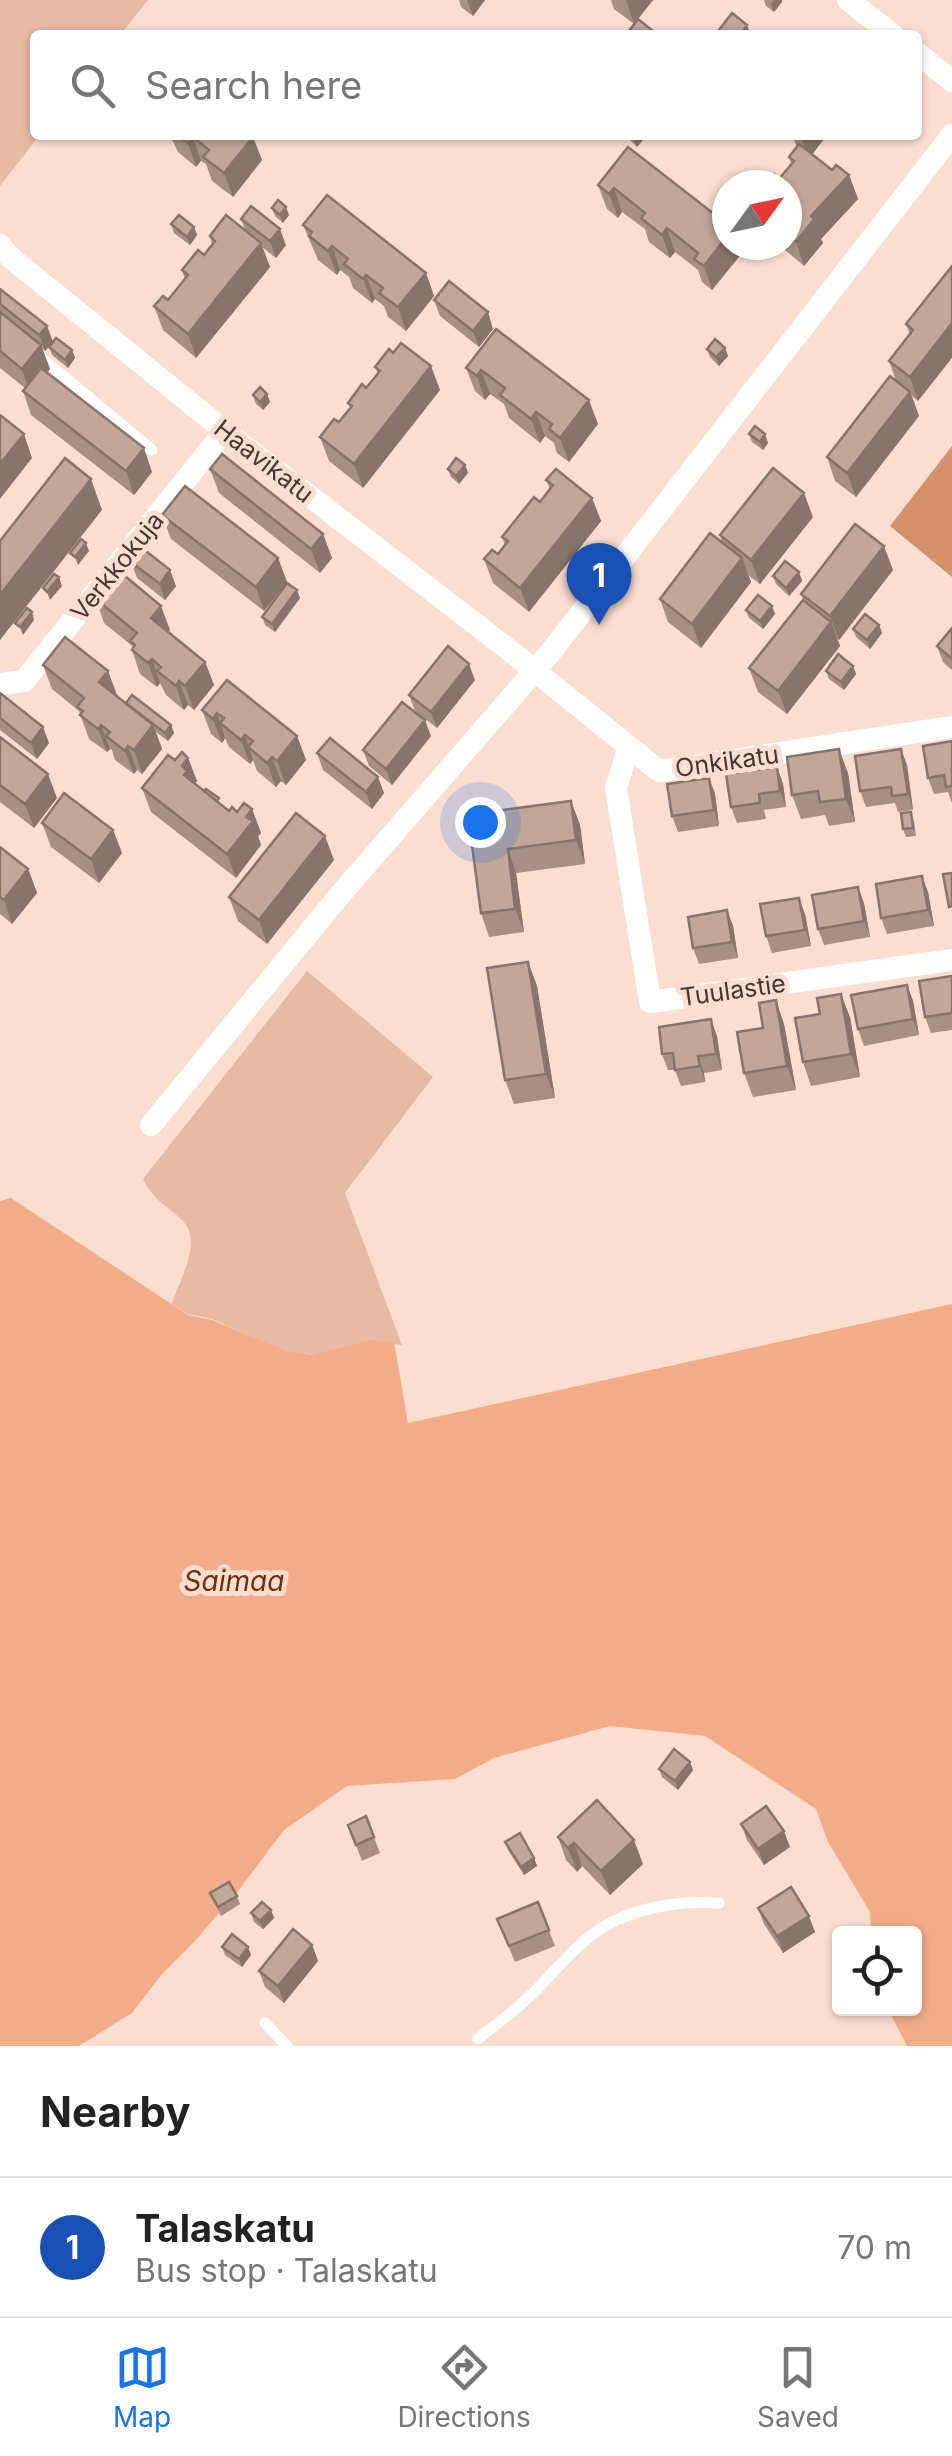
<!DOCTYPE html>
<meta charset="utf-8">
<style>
:root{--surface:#fff;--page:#f6f6f6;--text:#222;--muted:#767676;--line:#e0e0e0;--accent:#1a73e8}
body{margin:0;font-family:Inter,sans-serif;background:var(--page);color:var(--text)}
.controls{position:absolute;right:30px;bottom:30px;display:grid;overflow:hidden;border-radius:10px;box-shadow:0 2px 8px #0004}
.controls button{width:90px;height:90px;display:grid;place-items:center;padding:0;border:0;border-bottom:2px solid var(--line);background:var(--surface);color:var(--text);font:50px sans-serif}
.compass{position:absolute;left:712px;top:170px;width:90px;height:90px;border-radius:50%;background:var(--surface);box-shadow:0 2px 8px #0004;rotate:57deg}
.you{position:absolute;left:480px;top:822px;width:35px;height:35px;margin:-25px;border:8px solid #fff;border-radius:50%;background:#1a73e8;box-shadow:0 0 0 15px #1a73e833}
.badge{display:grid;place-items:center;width:65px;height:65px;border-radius:50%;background:var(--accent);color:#fff;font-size:32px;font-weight:700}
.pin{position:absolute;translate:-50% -82px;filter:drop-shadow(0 2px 5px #0008)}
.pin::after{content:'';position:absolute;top:52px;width:35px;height:30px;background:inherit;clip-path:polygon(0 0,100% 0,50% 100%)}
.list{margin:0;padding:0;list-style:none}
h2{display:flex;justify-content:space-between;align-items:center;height:130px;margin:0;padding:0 40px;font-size:42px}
h2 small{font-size:32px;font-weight:400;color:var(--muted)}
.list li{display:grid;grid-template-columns:65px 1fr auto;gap:30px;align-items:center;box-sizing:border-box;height:140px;padding:0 40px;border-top:2px solid var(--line)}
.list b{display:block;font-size:38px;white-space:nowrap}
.list p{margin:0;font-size:32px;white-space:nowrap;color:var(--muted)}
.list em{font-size:32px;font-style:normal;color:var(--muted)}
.icon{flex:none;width:55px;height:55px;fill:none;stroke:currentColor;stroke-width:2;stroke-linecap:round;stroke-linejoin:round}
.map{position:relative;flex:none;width:952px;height:2046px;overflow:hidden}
.search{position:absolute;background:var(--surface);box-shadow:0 2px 8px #0004;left:30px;right:30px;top:30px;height:110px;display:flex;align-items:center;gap:25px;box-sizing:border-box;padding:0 35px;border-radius:10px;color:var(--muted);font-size:38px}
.sheet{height:270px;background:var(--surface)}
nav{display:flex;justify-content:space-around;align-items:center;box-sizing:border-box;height:140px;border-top:2px solid var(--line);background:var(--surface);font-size:28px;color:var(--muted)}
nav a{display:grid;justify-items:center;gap:5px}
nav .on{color:var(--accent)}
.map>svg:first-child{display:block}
.green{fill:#e6baa5}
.forest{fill:#d5916e}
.water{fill:#f3ac89}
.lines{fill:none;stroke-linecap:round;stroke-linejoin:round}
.lane{stroke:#fff;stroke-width:11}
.street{stroke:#fff;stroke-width:22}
.wall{fill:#a78f83}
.shaded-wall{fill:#88746a}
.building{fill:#c2a698;stroke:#88746a;stroke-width:2.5}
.labels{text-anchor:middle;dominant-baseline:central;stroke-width:10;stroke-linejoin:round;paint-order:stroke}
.street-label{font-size:25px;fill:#443833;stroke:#fcded0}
.water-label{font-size:28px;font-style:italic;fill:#6f3109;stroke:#fcded0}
</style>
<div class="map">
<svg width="952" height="2046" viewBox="0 0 952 2046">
<rect width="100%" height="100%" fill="#fcded0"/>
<path class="green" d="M0,0h148l-28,35h-85v100h5l-40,51z
M307,971l126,106 -88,116 57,152 -32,-4 -33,11 -24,3 -31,-5 -70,-31 -25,-5 -15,-10c7,-24 32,-63 10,-84 -17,-16 -27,-18 -39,-41z"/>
<path class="forest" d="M952,446v131l-62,-51z"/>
<path class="water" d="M11,1198l177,117 24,5 72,30 28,5 59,-15 23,2 14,81 544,-119v742h-45l-19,-37 26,-1v-74l-43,-1 -1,-21 -42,-70 -12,-33 -111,-73 -95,-10 -116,32 -39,21 -108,7 -63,44 -42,56 -47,55 -33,33 -30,39 -53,33h-79v-845z"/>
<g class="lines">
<path class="lane" d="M38,355l114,95
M265,2023l22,23
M478,2039c18,-15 38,-29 54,-45 20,-19 38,-43 61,-60 35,-26 84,-34 126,-31"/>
<path class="street" d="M848,0l45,35
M917,53l35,28
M0,245l11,13 214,173 283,218 151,122 293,-44
M0,684l24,-3 201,-250
M628,749l-12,39 34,214 302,-42
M151,1125l188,-229 211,-243 402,-518"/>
</g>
<path class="wall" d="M459,0h26l-12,16 -12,-9z
M611,0h42l-15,19 20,16h-28l-1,-4 5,-7 -20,-15z
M764,0h18v2l-8,10 -8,-6z
M170,135h81l11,25 -29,37 -21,-16 -6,-17 -5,-3 -5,6 -18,-15z
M625,135h22l-10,12z
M790,135h37l-15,19 20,16 17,5 9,24 -37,40 2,4 -19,23 -25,-21h8v-60l-8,-6 12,-15 -2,-7 8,-10 -4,-9z
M628,147l99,98h12l3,8 -30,37 -10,-8 -4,-12 -23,-18 -5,6 -21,-16 -4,-13 -23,-17 -4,6 -11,-9 -9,-24z
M272,208l17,7 -6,8 -8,-7z
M241,219l45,26 -10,13 -14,-11 8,20 -74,91 -33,-28 -9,-24 14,-6 17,-21 -3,-9 22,-15 8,-11 -2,-8 35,-6z
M171,224l23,3 3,8 -7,10 -16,-12z
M303,225l123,48 8,23 -28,35 -18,-14 -4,-11 -9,-7 -3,4 -19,-15 -4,-11 -9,-7 -3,5 -19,-15z
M952,266l-34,135 -6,-5 7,20 -63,81 -21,-16 -8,-24 69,-76 -7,-20 21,-27 -4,-10z
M0,289l47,37 6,16 -8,9 -3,-3 8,21 -3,4 105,99 -18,23 -103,-80 -8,-24 2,-3 -25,-20z
M434,300l59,29 -14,18 -39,-31z
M496,329l102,95 -29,38 -12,-9 -3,-10 -9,-7 -5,7 -31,-25 -5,-14 -14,-10 -5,6 -10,-9 -9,-23z
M49,347l23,3 3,8 -7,10 -16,-13z
M725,348l3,8 -9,10 -9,-9 -3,-8z
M375,367l65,23 -77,98 -34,-27 -9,-24 19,-15 11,-13 -2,-6 18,-15 12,-14z
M267,394l3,8 -7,8 -7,-6 -3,-9z
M749,434h16l3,9 -5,7 -11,-8z
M465,465l3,8 -9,11 -8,-7 -3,-8z
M210,469l113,65 9,24 -12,15 -101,-80z
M546,480l46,18 9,23 -72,91 -36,-29 -9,-24 14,-5 7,-9 -3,-8 38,-35 10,-13z
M162,515l116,43 9,24 -23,29 -93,-72z
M813,517l-53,67 -12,-9 3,7 -50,66 -33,-26 -8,-23 62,-56 -2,-8z
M131,562l45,24 -11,14 -28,-22z
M893,570l-54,70 -2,-1 3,7 -53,68 -29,-22 -9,-24 55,-67 -3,-7z
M799,572l3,9 -13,15 -13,-12 -3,-8z
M300,598l-25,34 -10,-7 -3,-8z
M96,599l74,31 -2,1 37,31 9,23 -20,25 -6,-5 -4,5 -18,-15 -6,-12 -3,4 -17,-13 -8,-24 1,-2 -2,-3 -27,-22z
M746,610l29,4 -12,15 -14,-11z
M879,625l3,8 -12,16 -14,-12 -3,-8z
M952,628v42l-9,-8 -6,-16z
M43,665l65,6 8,25 10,8 45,21 3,8 -6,8 -12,-9 6,17 -20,25 -5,-4 -3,4 -19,-14 -3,-10 -2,-1 -3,3 -18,-13 -10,-28 -27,-22z
M853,666l3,8 -12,16 -15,-11 -3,-8z
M227,680l70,56 9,24 -20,25 -5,-4 -5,6 -19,-16 -4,-11 -3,4 -21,-17 -4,-9 -3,5 -11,-9 -9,-24z
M475,680l-38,48 -22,-17 -6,-16z
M0,693l49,50 -12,16 -37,-29z
M431,736l-39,49 -23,-19 -6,-16z
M0,737l57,61 -23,30 -34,-26z
M952,741v62l-4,-11 -14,2 -6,-16z
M317,753l67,40 -12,16 -49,-39z
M188,758l9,23 -2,3 34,27 8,1 15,-3 9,24 -3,3 3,9 -25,33 -85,-66 -9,-24z
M907,765l6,45 -15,2 -3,-9 -29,4 -6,-16z
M777,767l6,17 3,23 -22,3 2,9 -29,4 -6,-16z
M848,773l7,49 -26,4 -4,-11 -24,4 -9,-24z
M709,778l6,16 4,32 -41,6 -6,-16z
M571,801l9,24 5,39 -69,9 8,59 -35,5 -8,-24 -5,-84 -2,-7 12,-14 1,10z
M914,820l2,16 -10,1 -3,-8z
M42,823l71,7 9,23 -23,30 -48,-36z
M0,847l28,22 9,24 -25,31 -12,-10z
M334,860l-67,84 -29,-23 -9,-24z
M928,892l6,34 -47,8 -6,-16z
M864,903l6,34 -46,8 -6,-16z
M727,910l6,16 5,32 -39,6 -6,-16z
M805,914l6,32 -39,7 -6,-17z
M528,962l9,24 18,112 -41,6 -9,-24z
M952,976v54l-21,3 -6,-16z
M907,985l6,16 6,34 -55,11 -6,-17z
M850,1017l10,60 -49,9 -8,-24z
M784,1024l12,66 -43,7 -9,-24 19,-45z
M717,1036l5,34 -18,3 1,9 -24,4 -6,-16h-7l-6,-16z
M659,1769l34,1 -15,20 -16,-13z
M366,1816l14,37 -18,8 -14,-36z
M741,1824l49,23 -26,18 -17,-25z
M558,1837l85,27 -33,31 -28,-29 -5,6 -11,-12z
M505,1842l29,16 3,8 -13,9 -16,-25z
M210,1893l27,3 3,8 -19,12z
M538,1902l17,44 -40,16 -18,-43z
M758,1908l57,24 -32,21 -19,-29z
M271,1910l3,8 -11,11 -9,-7 -3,-9z
M312,1945l6,16 -34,42 -19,-16 -6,-16z
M222,1947l29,8 -9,12 -17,-12z"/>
<path class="shaded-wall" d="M467,0h18l-12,16z
M626,0h27l-19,24z
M774,0h8v2l-8,10 -3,-8z
M747,25l4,10h-11z
M633,135h14l-10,12z
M800,135h27l-18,24z
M193,137l8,24 -5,6 -8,-24z
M253,137l9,23 -29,37 -9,-24z
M849,175l9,24 -37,40 2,4 -19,23 -8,-24 15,-26z
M614,188l8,24 -4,6 -9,-24z
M286,207l3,8 -6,8 -3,-8z
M194,227l3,8 -7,10 -3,-8z
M667,228l8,24 -5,6 -8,-23z
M280,229l6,16 -10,13 -6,-17z
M727,236v9h12l3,8 -30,37 -8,-24z
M261,243l9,24 -74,91 -8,-24z
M332,246l8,24 -3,5 -9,-24z
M426,273l8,23 -28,35 -8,-24z
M366,275l9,24 -3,4 -9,-24z
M488,312l5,17 -14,18 -6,-16z
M952,323v35l-34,43 -8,-24z
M47,326l6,16 -8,9 -6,-16z
M41,345l9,24 -20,24 -8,-24z
M725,348l3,8 -9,10 -3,-9z
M72,350l3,8 -7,10 -3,-8z
M431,366l9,24 -77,98 -9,-24z
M481,370l9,24 -5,6 -8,-24z
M910,392l9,24 -63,81 -9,-24z
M267,394l3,8 -7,8 -3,-8z
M589,400l9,24 -29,38 -9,-24z
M536,412l9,24 -5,7 -9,-24z
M24,434l8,24 -32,41v-35z
M765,434l3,9 -5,7 -3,-8z
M144,448l8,24 -18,23 -8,-24z
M465,465l3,8 -9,11 -3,-8z
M91,479l11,31 -102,130v-45z
M804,493l9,24 -53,67 -9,-24z
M592,498l9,23 -72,91 -9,-24z
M323,534l9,24 -12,15 -9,-24z
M86,543l3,8 -11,14 -3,-8z
M884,546l9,24 -54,70 -9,-24z
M278,558l9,24 -23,29 -8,-24z
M742,558l9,24 -50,66 -9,-24z
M170,570l6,16 -11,14 -5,-16z
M799,572l3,9 -13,15 -3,-8z
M59,577l3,9 -12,14 -3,-8z
M297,590l3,8 -25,34 -3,-8z
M161,606l9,24 -10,11 -9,-23z
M772,606l3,8 -12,15 -3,-8z
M32,612l2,8 -11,15 -3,-8z
M831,622l9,24 -53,68 -9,-23z
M879,625l3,8 -12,16 -3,-9z
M152,659l8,24 -3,4 -9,-24z
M205,662l9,23 -20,25 -9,-24z
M469,664l6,16 -38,48 -6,-16z
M853,666l3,8 -12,16 -3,-8z
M108,671l9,24 -9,11 -9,-24z
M179,681l9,24 -4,5 -8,-24z
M217,713l8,25 -3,5 -9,-24z
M425,720l6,16 -39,49 -6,-16z
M101,725l9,24 -3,3 -9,-23z
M153,725l9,24 -20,25 -8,-24z
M171,725l3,8 -6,8 -3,-8z
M43,727l6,16 -12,16 -6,-16z
M245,735l8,25 -3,4 -9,-24z
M297,736l9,24 -20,25 -9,-24z
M128,746l9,24 -3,4 -9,-23z
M839,749l9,24 7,49 -9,-23z
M901,749l6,16 6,45 -5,-16z
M272,757l9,24 -5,6 -9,-24z
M188,758l9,23 -4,5v13l-11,-33z
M777,767l6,17 3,23 -6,-16z
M48,774l9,24 -23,30 -9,-24z
M378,777l6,16 -12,16 -6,-17z
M709,778l6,16 4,32 -5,-16z
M571,801l9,24 5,39 -9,-24z
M252,809l9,24 -3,3 3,9 -25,33 -9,-24 19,-37z
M113,830l9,23 -23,30 -8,-24z
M325,836l9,24 -67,84 -8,-24z
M508,849l8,24 8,59 -9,-23z
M28,869l9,24 -25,31 -8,-24z
M922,876l6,16 6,34 -6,-16z
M858,887l6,16 6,34 -6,-16z
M799,898l6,16 6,32 -6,-16z
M727,910l6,16 5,32 -6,-16z
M528,962l9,24 18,112 -9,-24z
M907,985l6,16 6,34 -6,-16z
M841,994l9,23 10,60 -9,-23z
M776,1000l8,24 12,66 -9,-24z
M711,1019l6,17 5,34 -6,-16z
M698,1056l6,17 1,9 -5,-16z
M690,1762l3,8 -15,20 -3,-9z
M784,1831l6,16 -26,18 -6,-16z
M634,1840l9,24 -33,31 -9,-24z
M574,1843l8,23 -5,6 -9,-24z
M534,1858l3,8 -13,9 -3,-8z
M271,1910l3,8 -11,11 -3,-8z
M809,1916l6,16 -32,21 -6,-17z
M312,1945l6,16 -34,42 -6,-17z
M248,1947l3,8 -9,12 -3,-8z"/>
<path class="building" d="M732,13l15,12 -7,10h-25z
M638,19l20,16h-25l-4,-4z
M177,135h74l2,2 -29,36 -21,-16 6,-7 -16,-13 -5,6z
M799,144l33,26 4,-5 13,10 -38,41 3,3 -18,23 -9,-7v-50l-21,-1 8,-10 5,5 15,-18 -5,-4z
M628,147l99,77v12l-23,30 -10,-7 4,-6 -31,-25 -5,7 -21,-17 4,-5 -31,-25 -5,6 -11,-9z
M327,195l99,78 -28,34 -19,-14 4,-5 -17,-13 -3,4 -19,-15 4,-5 -16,-13 -4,5 -19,-15 3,-4 -9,-7z
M278,200l8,7 -6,8 -8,-7z
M251,206l29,23 -10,12 -29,-22z
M179,215l15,12 -7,10 -16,-13z
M226,215l35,28 -73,91 -34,-28 9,-10 5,4 20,-25 -6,-5 16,-20 6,5 11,-14 -5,-5z
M952,266v57l-42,54 -21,-16 24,-31 -7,-6z
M449,281l39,31 -15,19 -39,-31z
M0,289l47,37 -8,9 -39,-31z
M0,312l41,33 -19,24 -22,-18z
M496,329l93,71 -29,38 -11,-9 3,-5 -16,-12 -5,7 -31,-24 5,-7 -24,-18 -4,6 -11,-8z
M56,338l16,12 -7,10 -16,-13z
M715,339l10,9 -9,9 -9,-8z
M401,343l30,23 -77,98 -34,-27 14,-18 5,3 13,-16 -4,-3 14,-19 4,4 14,-17 -5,-4 14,-18 4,4z
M41,368l103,80 -18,23 -103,-80z
M890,376l20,16 -63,81 -20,-16z
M260,387l7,7 -7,8 -7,-7z
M0,415l24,19 -24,30z
M755,426l10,8 -5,8 -11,-8z
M222,454l101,80 -12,15 -101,-80z
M65,458l26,21 -91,116v-54z
M456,458l9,7 -9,11 -8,-7z
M773,468l31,25 -53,67 -31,-25z
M556,469l36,29 -72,90 -36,-29 8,-9 6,4 10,-13 -6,-4 32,-40 6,5 13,-17 -7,-5z
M185,486l93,72 -22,29 -94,-72z
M855,524l29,22 -54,70 -29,-22z
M710,533l32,25 -50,66 -32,-25z
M81,539l5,4 -11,14 -5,-4z
M142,548l28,22 -10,14 -29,-22z
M785,561l14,11 -13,16 -13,-12z
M119,571l42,35 -10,12 54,44 -20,24 -6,-5 -3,5 -19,-15 4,-4 -9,-8 -4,4 -16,-13 3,-5 -5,-4 7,-8 -41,-34z
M54,574l5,3 -12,15 -4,-4z
M287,583l10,7 -25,34 -10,-7z
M758,595l14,11 -12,15 -14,-11z
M803,600l28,22 -53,69 -29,-23z
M27,608l5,4 -12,15 -5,-4z
M865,614l14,11 -12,15 -14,-11z
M952,628v31l-15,-13z
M65,637l43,34 -9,11 54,43 -19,25 -6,-4 -3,5 -19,-15 4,-4 -9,-7 -3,4 -18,-14 3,-4 -6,-4 7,-9 -41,-33z
M448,646l21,18 -38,48 -22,-17z
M838,654l15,12 -12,16 -15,-11z
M227,680l70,56 -20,25 -5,-4 -5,6 -19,-16 5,-6 -8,-6 -4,5 -21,-17 4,-5 -7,-5 -4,6 -11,-9z
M0,693l43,34 -12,16 -31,-25z
M132,695l39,30 -6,8 -39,-30z
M402,702l23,18 -39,49 -23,-19z
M0,737l48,37 -23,30 -25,-19z
M330,738l48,39 -12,15 -49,-39z
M952,741v45l-6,1 -2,-12 -16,3 -5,-32z
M839,749l7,50 -26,3 -2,-11 -26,4 -5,-38z
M901,749l7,45 -16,2 -1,-9 -31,4 -5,-35z
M182,752l6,6 -6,8 5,5 -3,4 45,36 3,-4 5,5 7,-9 8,6 -6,8 7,4 -26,33 -85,-66 26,-33 7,5z
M777,767l3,24 -21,3 1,9 -29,4 -5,-33z
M709,778l5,32 -42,6 -5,-32z
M206,789l13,9 -2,3 -13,-10z
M64,793l49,37 -22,29 -49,-36z
M483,800l3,20 -12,2 -4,-20z
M571,801l5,39 -68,9 7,60 -34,4 -11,-83 19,-2 -2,-16z
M911,812l2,16 -10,1 -2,-16z
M296,813l29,23 -66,84 -30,-23z
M0,847l28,22 -24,31 -4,-3z
M952,873v33l-3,1 -6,-33z
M922,876l6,34 -47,8 -5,-34z
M858,887l6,34 -46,8 -6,-34z
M799,898l6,32 -39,6 -6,-32z
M727,910l5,32 -39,6 -5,-31z
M528,962l18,112 -41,6 -18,-112z
M952,976v37l-27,4 -6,-36z
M907,985l6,34 -55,10 -7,-34z
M841,994l10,60 -48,8 -8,-44 25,-4 -3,-16z
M776,1000l11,66 -43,7 -7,-41 26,-4 -4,-25z
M711,1019l5,35 -18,2 2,10 -25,4 -2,-17 -11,1 -3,-27z
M674,1749l16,13 -15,19 -16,-12z
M597,1800l37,40 -33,31 -27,-28 -6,5 -10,-11z
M766,1806l18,25 -26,18 -17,-25z
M366,1816l8,21 -18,8 -8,-20z
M520,1833l14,25 -13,9 -16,-25z
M229,1882l8,14 -19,11 -8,-14z
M791,1887l18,29 -32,20 -19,-28z
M262,1902l9,8 -11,11 -9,-8z
M538,1902l11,28 -40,16 -12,-27z
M293,1929l19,16 -34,41 -19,-15z
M232,1934l16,13 -9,12 -17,-12z"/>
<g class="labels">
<g class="street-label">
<text transform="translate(264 461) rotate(38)">Haavikatu</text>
<text transform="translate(117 566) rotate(-51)">Verkkokuja</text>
<text transform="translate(727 761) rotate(-8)">Onkikatu</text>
<text transform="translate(733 990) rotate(-8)">Tuulastie</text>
</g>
<g class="water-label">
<text x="234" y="1581">Saimaa</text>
</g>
</g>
</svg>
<div class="controls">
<button><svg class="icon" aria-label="locate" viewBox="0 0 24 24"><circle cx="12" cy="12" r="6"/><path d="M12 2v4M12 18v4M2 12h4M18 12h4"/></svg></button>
</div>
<svg class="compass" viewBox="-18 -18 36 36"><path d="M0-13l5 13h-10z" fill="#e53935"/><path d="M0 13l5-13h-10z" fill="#767676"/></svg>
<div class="you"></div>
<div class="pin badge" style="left:599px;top:625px;background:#1a4fb4">1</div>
<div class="search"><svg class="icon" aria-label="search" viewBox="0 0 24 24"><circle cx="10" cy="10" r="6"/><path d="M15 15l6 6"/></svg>Search here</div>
</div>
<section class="sheet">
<h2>Nearby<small></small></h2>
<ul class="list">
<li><span class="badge" style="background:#1a4fb4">1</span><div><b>Talaskatu</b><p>Bus stop · Talaskatu</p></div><em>70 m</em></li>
</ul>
</section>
<nav>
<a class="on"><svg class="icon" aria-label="map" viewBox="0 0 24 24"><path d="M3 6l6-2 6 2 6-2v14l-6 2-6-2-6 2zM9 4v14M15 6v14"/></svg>Map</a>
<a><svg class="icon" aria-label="directions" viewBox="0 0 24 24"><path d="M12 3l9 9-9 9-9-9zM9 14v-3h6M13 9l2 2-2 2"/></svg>Directions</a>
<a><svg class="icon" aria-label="saved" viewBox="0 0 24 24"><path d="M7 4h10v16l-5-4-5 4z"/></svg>Saved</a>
</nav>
